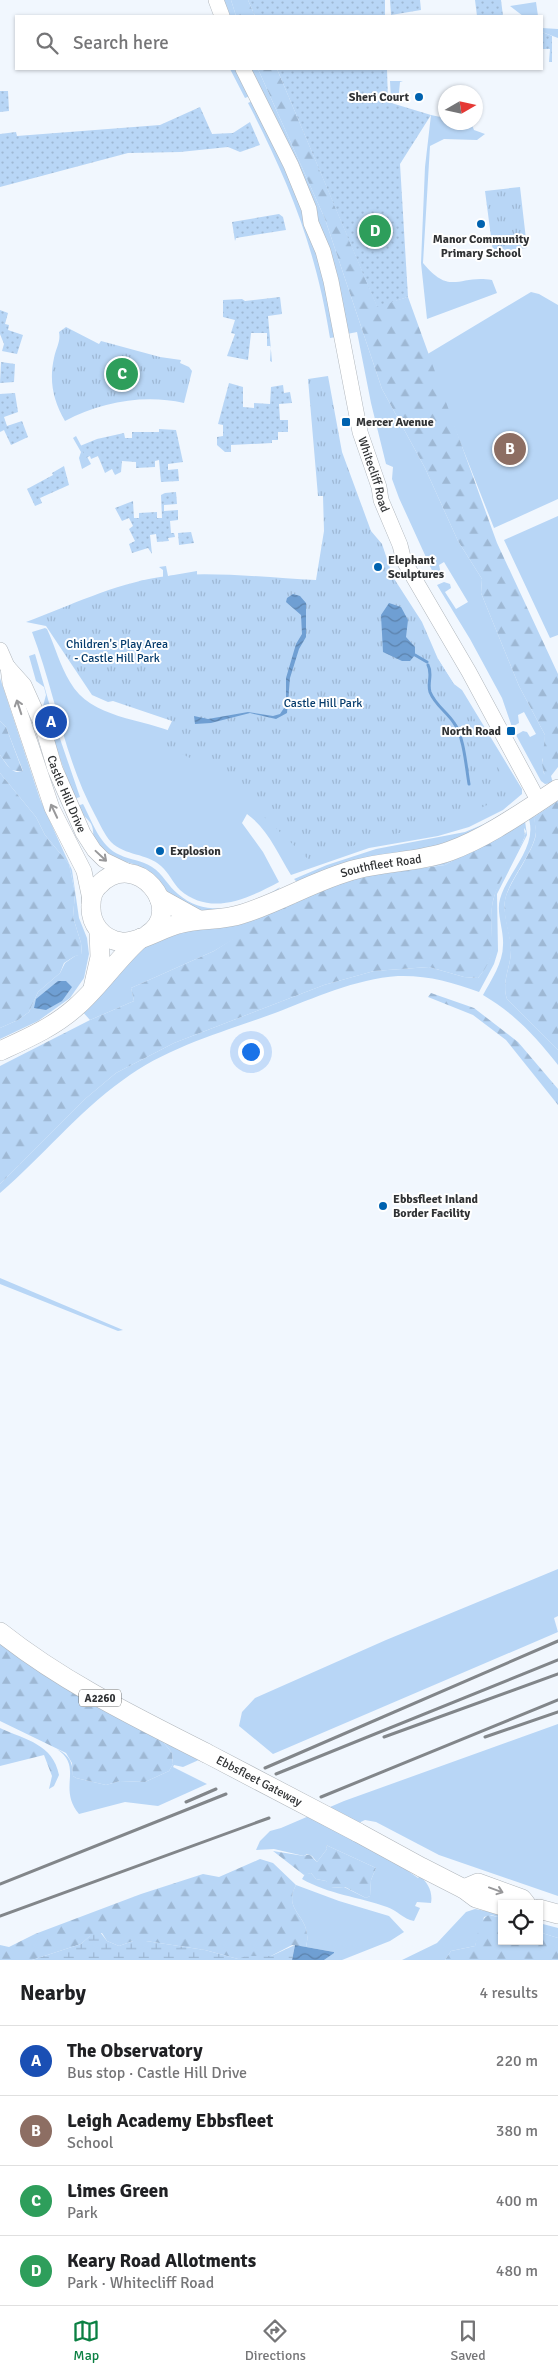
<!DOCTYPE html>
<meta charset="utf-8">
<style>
:root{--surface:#fff;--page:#f2f2f2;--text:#202124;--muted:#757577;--line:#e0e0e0;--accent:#0b8043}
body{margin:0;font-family:Signika,sans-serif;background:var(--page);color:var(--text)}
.controls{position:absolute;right:15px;bottom:15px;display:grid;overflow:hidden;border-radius:0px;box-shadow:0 1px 4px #0004}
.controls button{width:45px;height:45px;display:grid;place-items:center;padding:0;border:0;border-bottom:1px solid var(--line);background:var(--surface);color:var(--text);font:25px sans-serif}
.compass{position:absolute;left:438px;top:85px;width:45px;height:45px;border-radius:50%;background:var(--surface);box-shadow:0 1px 4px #0004;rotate:81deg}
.you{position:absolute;left:250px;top:1051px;width:18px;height:18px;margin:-12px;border:4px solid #fff;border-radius:50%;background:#1a73e8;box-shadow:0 0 0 8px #1a73e833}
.badge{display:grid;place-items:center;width:32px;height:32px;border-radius:50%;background:var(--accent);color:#fff;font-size:16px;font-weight:700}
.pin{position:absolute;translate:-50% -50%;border:2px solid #fff;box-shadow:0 1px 5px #0006}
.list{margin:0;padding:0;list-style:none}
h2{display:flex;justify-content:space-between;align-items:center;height:65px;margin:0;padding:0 20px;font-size:21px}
h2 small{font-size:16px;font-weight:400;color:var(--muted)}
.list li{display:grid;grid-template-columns:32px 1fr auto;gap:15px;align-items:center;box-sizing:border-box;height:70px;padding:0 20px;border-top:1px solid var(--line)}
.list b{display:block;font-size:19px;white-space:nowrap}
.list p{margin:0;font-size:16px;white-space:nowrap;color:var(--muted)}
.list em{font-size:16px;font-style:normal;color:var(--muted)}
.icon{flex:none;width:28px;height:28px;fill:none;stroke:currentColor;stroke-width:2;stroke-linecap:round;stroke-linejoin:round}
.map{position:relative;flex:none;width:558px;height:1960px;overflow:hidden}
.search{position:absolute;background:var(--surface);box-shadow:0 1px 4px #0004;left:15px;right:15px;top:15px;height:55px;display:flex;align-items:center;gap:12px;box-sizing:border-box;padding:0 18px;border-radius:0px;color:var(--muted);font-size:19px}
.sheet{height:345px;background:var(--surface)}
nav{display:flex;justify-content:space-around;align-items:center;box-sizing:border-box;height:70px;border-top:1px solid var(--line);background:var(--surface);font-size:14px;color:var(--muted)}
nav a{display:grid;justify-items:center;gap:2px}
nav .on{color:var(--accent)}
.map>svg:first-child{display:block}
.grass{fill:#b8d6f6}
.forest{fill:url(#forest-firs)}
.wetland{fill:url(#wetland-marsh)}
.park{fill:url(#park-tufts)}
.garden{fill:url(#garden-dots)}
.water{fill:url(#water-waves)}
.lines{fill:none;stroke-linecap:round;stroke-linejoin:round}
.stream{stroke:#6f9fd3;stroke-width:3}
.minor-casing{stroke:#b0b6bc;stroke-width:16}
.major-casing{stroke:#b0b6bc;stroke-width:20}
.minor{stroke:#fff;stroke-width:15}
.major{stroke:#fff;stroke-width:19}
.rail{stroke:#82868a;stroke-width:3}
.major-bridge-casing{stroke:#b0b6bc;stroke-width:20;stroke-linecap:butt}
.major-bridge{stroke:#fff;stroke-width:19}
.oneway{stroke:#98989a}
.poi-dot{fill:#0062af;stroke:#fff;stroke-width:2}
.labels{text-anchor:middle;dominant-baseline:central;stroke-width:4;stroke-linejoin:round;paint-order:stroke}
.shield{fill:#fff;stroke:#6e7071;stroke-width:1}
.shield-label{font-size:11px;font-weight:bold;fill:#303234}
.poi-label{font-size:12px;font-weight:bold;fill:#303234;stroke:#fff;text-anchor:start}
.street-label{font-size:12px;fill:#303234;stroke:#fff}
.park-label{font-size:12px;fill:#063c6c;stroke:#fff}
</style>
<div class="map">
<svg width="558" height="1960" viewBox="0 0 558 1960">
<defs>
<pattern id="forest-firs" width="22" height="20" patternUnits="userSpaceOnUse" patternTransform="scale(1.25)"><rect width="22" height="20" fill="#b8d6f6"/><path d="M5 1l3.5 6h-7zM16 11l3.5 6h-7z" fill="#9eb8d4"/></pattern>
<pattern id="wetland-marsh" width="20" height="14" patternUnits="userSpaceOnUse" patternTransform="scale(1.25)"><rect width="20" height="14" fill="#b8d6f6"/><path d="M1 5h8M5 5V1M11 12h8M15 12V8" fill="none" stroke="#9eb8d4"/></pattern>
<pattern id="park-tufts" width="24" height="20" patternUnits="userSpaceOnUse" patternTransform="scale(1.25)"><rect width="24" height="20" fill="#b8d6f6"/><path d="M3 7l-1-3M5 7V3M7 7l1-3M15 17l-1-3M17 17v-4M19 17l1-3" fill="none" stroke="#9eb8d4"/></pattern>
<pattern id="garden-dots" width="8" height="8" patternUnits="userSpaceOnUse" patternTransform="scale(1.25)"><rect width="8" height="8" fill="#b8d6f6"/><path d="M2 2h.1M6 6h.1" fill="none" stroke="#9eb8d4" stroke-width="1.8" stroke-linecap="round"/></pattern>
<pattern id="water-waves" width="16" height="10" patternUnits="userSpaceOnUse" patternTransform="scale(1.25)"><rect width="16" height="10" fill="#6f9fd3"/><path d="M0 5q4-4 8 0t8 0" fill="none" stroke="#5c82ac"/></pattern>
</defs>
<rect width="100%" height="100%" fill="#f1f7fe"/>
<path class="grass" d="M222,0h9l5,16h-8z
M536,2l2,14h-15l-13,-10z
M542,28l16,1v9l-16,-6z
M230,69h6l14,27 -5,2z
M249,69h9l67,150 57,170 43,79 33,73 24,38 -1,14 38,93 26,49 -1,21 -2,4 2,14 7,2 2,7 -8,1 -4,-3 -25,-46 7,-4 4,1 3,5 6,-3 -12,-22 -6,3 1,8 -7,4 -10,-29 -32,-59 -33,-54 7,-3 6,2 1,4 -6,4 11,17 12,-7 -24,-40 -5,3 2,9 -6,3 -36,-79 -7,-19 1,-12 -7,-3 -15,-61 -14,-71 -10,2 -10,-60 -18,-36 -2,-26 -23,-56z
M390,81h13l-3,1 -2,20 -7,-2z
M252,101l49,102 19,57 16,77 -6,1c-14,-89 -41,-156 -82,-235z
M431,115l14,3 1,4 26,3 2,5 11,4 -8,6 -33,-1 -14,7 -7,117c28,34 36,11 69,17l5,13 -70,26 -6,-56 4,-96z
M531,292l8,2 19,11v194l-64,29 -68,-173z
M76,436l15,28 -9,5 -3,-11 2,-6 -8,-14z
M558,516v119l-8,3 -46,-98z
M166,566l2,10 29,-5v8l-56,9 -2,-7 24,-3v-8l-4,-3z
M45,628l2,1c8,17 13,37 23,53 21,37 72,36 108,52l260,-75 16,25 8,6 60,99v5l-19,16 -34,17 -31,9 -69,12 -78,27c-13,-21 -23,-46 -44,-61l-5,9 21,29 16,30c-30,16 -68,35 -99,8 -7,-7 -11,-17 -19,-24 -14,-13 -36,-10 -50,-24 -7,-8 -11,-18 -16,-27 -31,-57 -40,-123 -63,-183z
M35,654l21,73 -6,2 -7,-23 3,-11 -2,-8 -8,-6 -7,-25z
M0,678l40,121 32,71 7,48 8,20 2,16 -5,24 -14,20 -32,23 -38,18v-11l18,-8 11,-8 9,-20 22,-19 5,-10 10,-7 7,-2 -1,-11 -8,-26 2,-24 -6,-29 -24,-29 -9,-18 -36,-44v-18c6,8 12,21 23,16l-17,-44 -6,-6z
M57,730l23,67 -6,2 -23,-67z
M558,794v7l-24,16c1,5 2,11 2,15 -2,20 -24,44 -30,64 -5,16 5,37 5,54 0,17 -10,32 -4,49l51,51v15c-22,-28 -44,-52 -75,-70 8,-15 20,-32 20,-50 1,-15 -7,-32 -3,-46 8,-28 41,-55 27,-85z
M83,804c9,17 17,43 37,51 10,5 22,5 32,12 11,7 16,19 26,27 30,26 72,13 102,-7 -5,9 -20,13 -29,17 -26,11 -58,13 -79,-8 -9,-8 -14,-19 -24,-25 -24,-15 -33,-3 -55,-32 2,-21 -8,-17 -16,-33z
M514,807l-55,34 -162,41 -3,-3 33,-14 49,-16 89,-17 19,-8z
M525,821l2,14 -30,59 1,57 -4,13 -15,28c-26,-10 -53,-17 -81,-16 -43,3 -84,22 -123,37 -52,19 -108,34 -152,67 -46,33 -81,77 -123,113v-9l85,-85 31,-26 58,-30 150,-58 50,-14 55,-4 35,10 14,1c24,-28 7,-51 16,-81 5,-20 20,-39 30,-58l2,-8 -2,-3h-13l-66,37 -50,6 -81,20 -100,60 -83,37 3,13 -44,19 -9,-10 40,-46 39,-28z
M0,1278l123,52 -5,1 -118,-47z
M558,1569v47l-4,2 4,14 -285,122 -34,-28 3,-14 13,-14 131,-58z
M558,1724v172l-119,-41 -63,-33 -11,-2 -24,11 50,28 27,19 2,-2c8,7 13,16 11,27l-14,-1 -2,4 5,2 -6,13c-11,-2 -17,-11 -27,-14 -28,-10 -59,-13 -85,-28l3,-5 6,-1 5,6 10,2 6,7 12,-1 22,11 4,-2 1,-16 5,-12 -50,-23 1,4 -10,13 -5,-6 -5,-2 -3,2 -30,-7 -18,1 4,-9 10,-10 11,-3 63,-27z
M161,1739l40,20 -18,8 -9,-2 -1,2 34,17 -49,22 -33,-4 -46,12c-22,-27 5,-46 -22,-65 12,6 16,13 16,27l3,2 30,7 14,-4 25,1 24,-11 4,-7 -1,-11z
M296,1885l43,16 50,15 15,16 -14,9 -48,19h-18l10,-8 -28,-5c8,-32 -25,-34 -10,-62z
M475,1909l27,5v4l-11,-3 -7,2 -9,29 -24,5 -6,9h-43l35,-17 29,-31z
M539,1923l19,5v10l-19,-6z"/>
<path class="forest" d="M231,0h17l7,16h-19z
M258,69h19l100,237 31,-9 89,246 61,131v93l-7,9 -6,1 -3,-13 3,-29 -26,-49 -38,-93 1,-14 -24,-38 -33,-73 -43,-79 -57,-170z
M0,721l6,6 17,45 -12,-2 -11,-15z
M0,773l36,44 9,18 24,29 6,29 -2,24 8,26 1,12 -7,1 -11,7 -4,10 -22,19 -9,20 -11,8 -18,8z
M558,801v249l-51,-51c-6,-17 4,-32 4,-49 -1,-17 -10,-38 -5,-54 6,-18 30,-48 30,-64 0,-5 -2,-10 -2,-15z
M511,828h13l1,8c-9,24 -30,45 -33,71 -4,27 9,45 -14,71l-14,-1 -35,-10 -55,4 -50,14 -150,58 -58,30 -31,26 -85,85v-118l90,-46 44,-19 -3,-13 83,-37 70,-45 8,-5 2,3 2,-1 -1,-4 64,-22 86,-12z
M431,993l43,15 44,34 40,47v16l-52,-65 -33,-25 -45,-18z
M0,1641l161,98 11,14 1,11 -4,7 -24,11 -25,-1 -14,4 -30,-7 -3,-2 -1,-13 -6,-10 -66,-32z
M0,1728c26,12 53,16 59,47l-5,11 -5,3 3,-13 -8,-21 -44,11z
M326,1845l50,23 -5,12 -1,16 -4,2 -21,-11 -15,1 -4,-7 -10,-2 -5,-6 -7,2 -31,-24 31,5c7,-4 8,2 13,6l10,-13z
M260,1859l13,4 23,22c-15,28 18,30 10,62l-14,-2 -21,11 -33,3 -33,-9 -59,-9h-13l-14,5 -12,-5 -5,-8 -12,3 -9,8 -49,16h-32v-15l9,2 26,-13 106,-40 62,-20 16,3z
M489,1915l13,3v23h37v-9l19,6v22h-113l6,-9 24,-5c3,-10 3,-26 14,-31z"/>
<path class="wetland" d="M100,1932l7,9 12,5 14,-5h13l59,9 33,9 8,-3h25l24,-11 -3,15h-260l49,-16 11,-10z"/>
<path class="park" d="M520,187l7,61 -34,4 -8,-61z
M66,327l33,17 2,-3 59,16 21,3 -1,3 9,4 3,4 -8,32c-40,-9 -83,-1 -119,18 -12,-21 -16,-40 -11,-63 2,-10 7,-17 5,-26z
M328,376l14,76 29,79 11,13 11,33 29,45 16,37 34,55 39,80 -52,24 -91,23 -59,19 -94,-90 -54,-26 11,-23 -59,-20 -5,1 -16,-7 -46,-69 -20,-4c43,-16 88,-38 134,-45 47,-7 108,1 156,3l8,-49 -1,-35h-5l-10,-117z"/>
<path class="garden" d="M248,0h137v16h-130z
M390,0h30l1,10 -30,5z
M475,0h26l2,16h-26z
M542,32l10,4v26h-3l1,-13h-8z
M277,69h110l1,33 43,13 -31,49 8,133 -31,10z
M0,91h8l1,20 -9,1z
M200,107l12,27 21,-1 17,-11 10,23 -20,7 -12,-5 -48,5 -52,1 -128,34v-53l16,-2 1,4 143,-11z
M279,214l4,3 3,13 -50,8 -1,3 -3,-19z
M280,297l2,17 -14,2 4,46 -2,-1 1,-15h-4v-13h-16l-3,27 -21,-4 8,-22 -4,-1 4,-13 -12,-3v-17l19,-1 3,2z
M0,310l8,3 -3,11 4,1 -1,5 15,5 -6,19 -15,-3 2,-7 -4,-10z
M1,362l14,2 -1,18 -14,1z
M229,383l14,4v20l11,1v-5l16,1 1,-17 12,-2 1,8 6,-1 2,11 -13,1 1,16h8v12h-10v8h-6v3l-41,2v7h-6l-8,-7v-8l6,-1v-11l-5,-1z
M15,393l3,19 -14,5 3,9 15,-5 6,16 -17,8 -7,-15 -4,2v-38z
M159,429l17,1 7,32 -15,2v6l10,-1 1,12 -18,1 -2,-22 -4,1v6l-19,1v-6l-14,-1 -1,11 -6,3 -3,-6 -7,4 -7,-17 -7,3 -1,-3 -4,2 -6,-12 17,-7 27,-6 1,5h7v-6h27z
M64,466l5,19 -29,13 2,5 -7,3 -8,-17 26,-14 -1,-2z
M176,492l1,12 -13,1v6l14,-1v10l-8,1 1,12h3l1,4 -7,1 1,3 -12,1 -1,-8 -6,1 2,19 -4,-6 -16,5 -3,-9 6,-3 -6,-12 4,-3 -4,-8 -7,3 -7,-13 18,-7 1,17h5v-5l18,-1v6h5l-1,-23 4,-2z
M191,532l3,11 -15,2 -1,-12z"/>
<path class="water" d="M293,594l7,2 6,7v34l-7,12 -9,29 -3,35 -11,6 -26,-6 -39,10 -16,1 -1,-8 14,3 40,-7 25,4 7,-2 6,-9v-27l10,-34 6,-10 -1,-19 -15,-13 1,-4z
M389,603l12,4 7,13 -2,17 9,10v8l-5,6h-8l-19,-9 -2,-37z
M58,981h8l6,6 -10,14 -16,9 -12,-2 2,-9z
M295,1945l39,7v1l-10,7h-32z"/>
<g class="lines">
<path class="stream" d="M415,655l12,7
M428,665c5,9 -1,18 2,27 5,13 17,20 24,31 10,13 12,44 15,61"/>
<defs>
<g id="minor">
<path d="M216,0l6,16"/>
<path id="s1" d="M243,69l48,96 18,44 2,14 12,28 8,30 29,151 19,55 2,13 19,45 4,16 65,111 70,130"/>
<path id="s2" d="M0,650l7,16 17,19 18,40 13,44 28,64 11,17 10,10 27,13"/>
<path d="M8,667l2,16 42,125 32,63 7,33"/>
</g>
<g id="major">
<path d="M159,898l38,21"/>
<path id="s3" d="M147,935c40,-25 -11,-88 -48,-50 -6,5 -8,13 -8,20 -1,19 11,34 30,37 16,2 41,-14 57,-18 21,-6 43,-3 64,-10 39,-12 75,-35 115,-45 31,-8 63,-7 93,-18 38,-14 74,-40 108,-62"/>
<path d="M93,988l7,-31 -1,-26"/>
<path d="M0,1051c26,-12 54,-24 76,-44 24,-21 41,-48 65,-69"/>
<path d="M0,1632c63,50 135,85 206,121"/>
<path d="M357,1832l64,35 43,22 12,9 26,8"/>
<path d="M464,1889l14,-6 44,16 4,5"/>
<path d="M539,1909l19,5"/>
</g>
</defs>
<use href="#minor" class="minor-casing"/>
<use href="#major" class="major-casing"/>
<use href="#minor" class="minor"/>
<use href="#major" class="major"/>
<path class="rail" d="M384,1737l174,-63
M485,1737l73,-25
M265,1768l293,-127
M276,1774l282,-114
M321,1797l237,-97
M186,1802l30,-13
M0,1884l226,-90
M0,1916l269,-98"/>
<defs>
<g id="major-bridge">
<path id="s4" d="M206,1753l151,79"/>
</g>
</defs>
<use href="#major-bridge" class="major-bridge-casing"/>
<use href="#major-bridge" class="major-bridge"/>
</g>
<defs><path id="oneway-shaft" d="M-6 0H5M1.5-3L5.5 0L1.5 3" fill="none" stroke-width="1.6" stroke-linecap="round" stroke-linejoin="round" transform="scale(1.25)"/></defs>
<g class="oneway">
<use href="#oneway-shaft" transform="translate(19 707) rotate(-108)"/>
<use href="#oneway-shaft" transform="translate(54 811) rotate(-115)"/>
<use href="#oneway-shaft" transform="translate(101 856) rotate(43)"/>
<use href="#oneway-shaft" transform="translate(496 1890) rotate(20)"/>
</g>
<g class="poi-dot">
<circle cx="419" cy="97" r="5"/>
<circle cx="481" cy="224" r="5"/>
<rect x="341" y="417" width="10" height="10" rx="2.5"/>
<circle cx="378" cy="567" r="5"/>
<rect x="506" y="726" width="10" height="10" rx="2.5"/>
<circle cx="160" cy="851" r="5"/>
<circle cx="383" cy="1206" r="5"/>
</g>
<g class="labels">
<rect class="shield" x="79" y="1689.5" width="42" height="17" rx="4"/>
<g class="shield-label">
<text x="100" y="1698">A2260</text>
</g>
<g class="poi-label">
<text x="409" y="97" text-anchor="end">Sheri Court</text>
<text x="481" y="239" text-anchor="middle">Manor Community<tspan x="481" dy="14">Primary School</tspan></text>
<text x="356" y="422">Mercer Avenue</text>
<text x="388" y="560">Elephant<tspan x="388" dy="14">Sculptures</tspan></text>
<text x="501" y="731" text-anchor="end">North Road</text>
<text x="170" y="851">Explosion</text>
<text x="393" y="1199">Ebbsfleet Inland<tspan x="393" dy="14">Border Facility</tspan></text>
</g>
<g class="street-label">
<text stroke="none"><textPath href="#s1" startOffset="429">Whitecliff Road</textPath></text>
<text stroke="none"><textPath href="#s2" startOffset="160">Castle Hill Drive</textPath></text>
<text stroke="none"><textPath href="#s3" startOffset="464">Southfleet Road</textPath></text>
<text stroke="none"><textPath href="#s4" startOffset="60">Ebbsfleet Gateway</textPath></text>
</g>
<g class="park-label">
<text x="117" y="644">Children's Play Area<tspan x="117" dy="14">- Castle Hill Park</tspan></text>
<text x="323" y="703">Castle Hill Park</text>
</g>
</g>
</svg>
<div class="controls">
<button><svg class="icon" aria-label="locate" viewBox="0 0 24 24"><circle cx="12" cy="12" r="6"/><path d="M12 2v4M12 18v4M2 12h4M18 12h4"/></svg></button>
</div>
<svg class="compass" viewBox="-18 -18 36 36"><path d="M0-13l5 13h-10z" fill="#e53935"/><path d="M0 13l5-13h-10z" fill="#757577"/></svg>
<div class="you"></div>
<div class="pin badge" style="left:51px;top:722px;background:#1a4fb4">A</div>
<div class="pin badge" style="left:510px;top:449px;background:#8d6e63">B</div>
<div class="pin badge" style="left:122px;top:374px;background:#2e9e5b">C</div>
<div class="pin badge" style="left:375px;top:231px;background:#2e9e5b">D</div>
<div class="search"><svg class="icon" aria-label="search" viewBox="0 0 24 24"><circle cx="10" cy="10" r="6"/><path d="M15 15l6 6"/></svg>Search here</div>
</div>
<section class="sheet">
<h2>Nearby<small>4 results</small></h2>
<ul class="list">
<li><span class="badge" style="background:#1a4fb4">A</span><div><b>The Observatory</b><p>Bus stop · Castle Hill Drive</p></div><em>220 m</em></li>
<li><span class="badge" style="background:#8d6e63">B</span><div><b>Leigh Academy Ebbsfleet</b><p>School</p></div><em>380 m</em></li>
<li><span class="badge" style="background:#2e9e5b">C</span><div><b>Limes Green</b><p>Park</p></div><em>400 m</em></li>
<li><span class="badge" style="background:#2e9e5b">D</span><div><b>Keary Road Allotments</b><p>Park · Whitecliff Road</p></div><em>480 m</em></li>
</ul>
</section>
<nav>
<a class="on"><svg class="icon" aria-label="map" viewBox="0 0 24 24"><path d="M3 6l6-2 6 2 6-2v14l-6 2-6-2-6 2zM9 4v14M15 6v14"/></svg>Map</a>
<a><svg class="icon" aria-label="directions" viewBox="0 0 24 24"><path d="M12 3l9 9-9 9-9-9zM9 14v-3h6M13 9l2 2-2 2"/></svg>Directions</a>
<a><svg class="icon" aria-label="saved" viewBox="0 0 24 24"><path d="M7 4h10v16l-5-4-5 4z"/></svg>Saved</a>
</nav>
